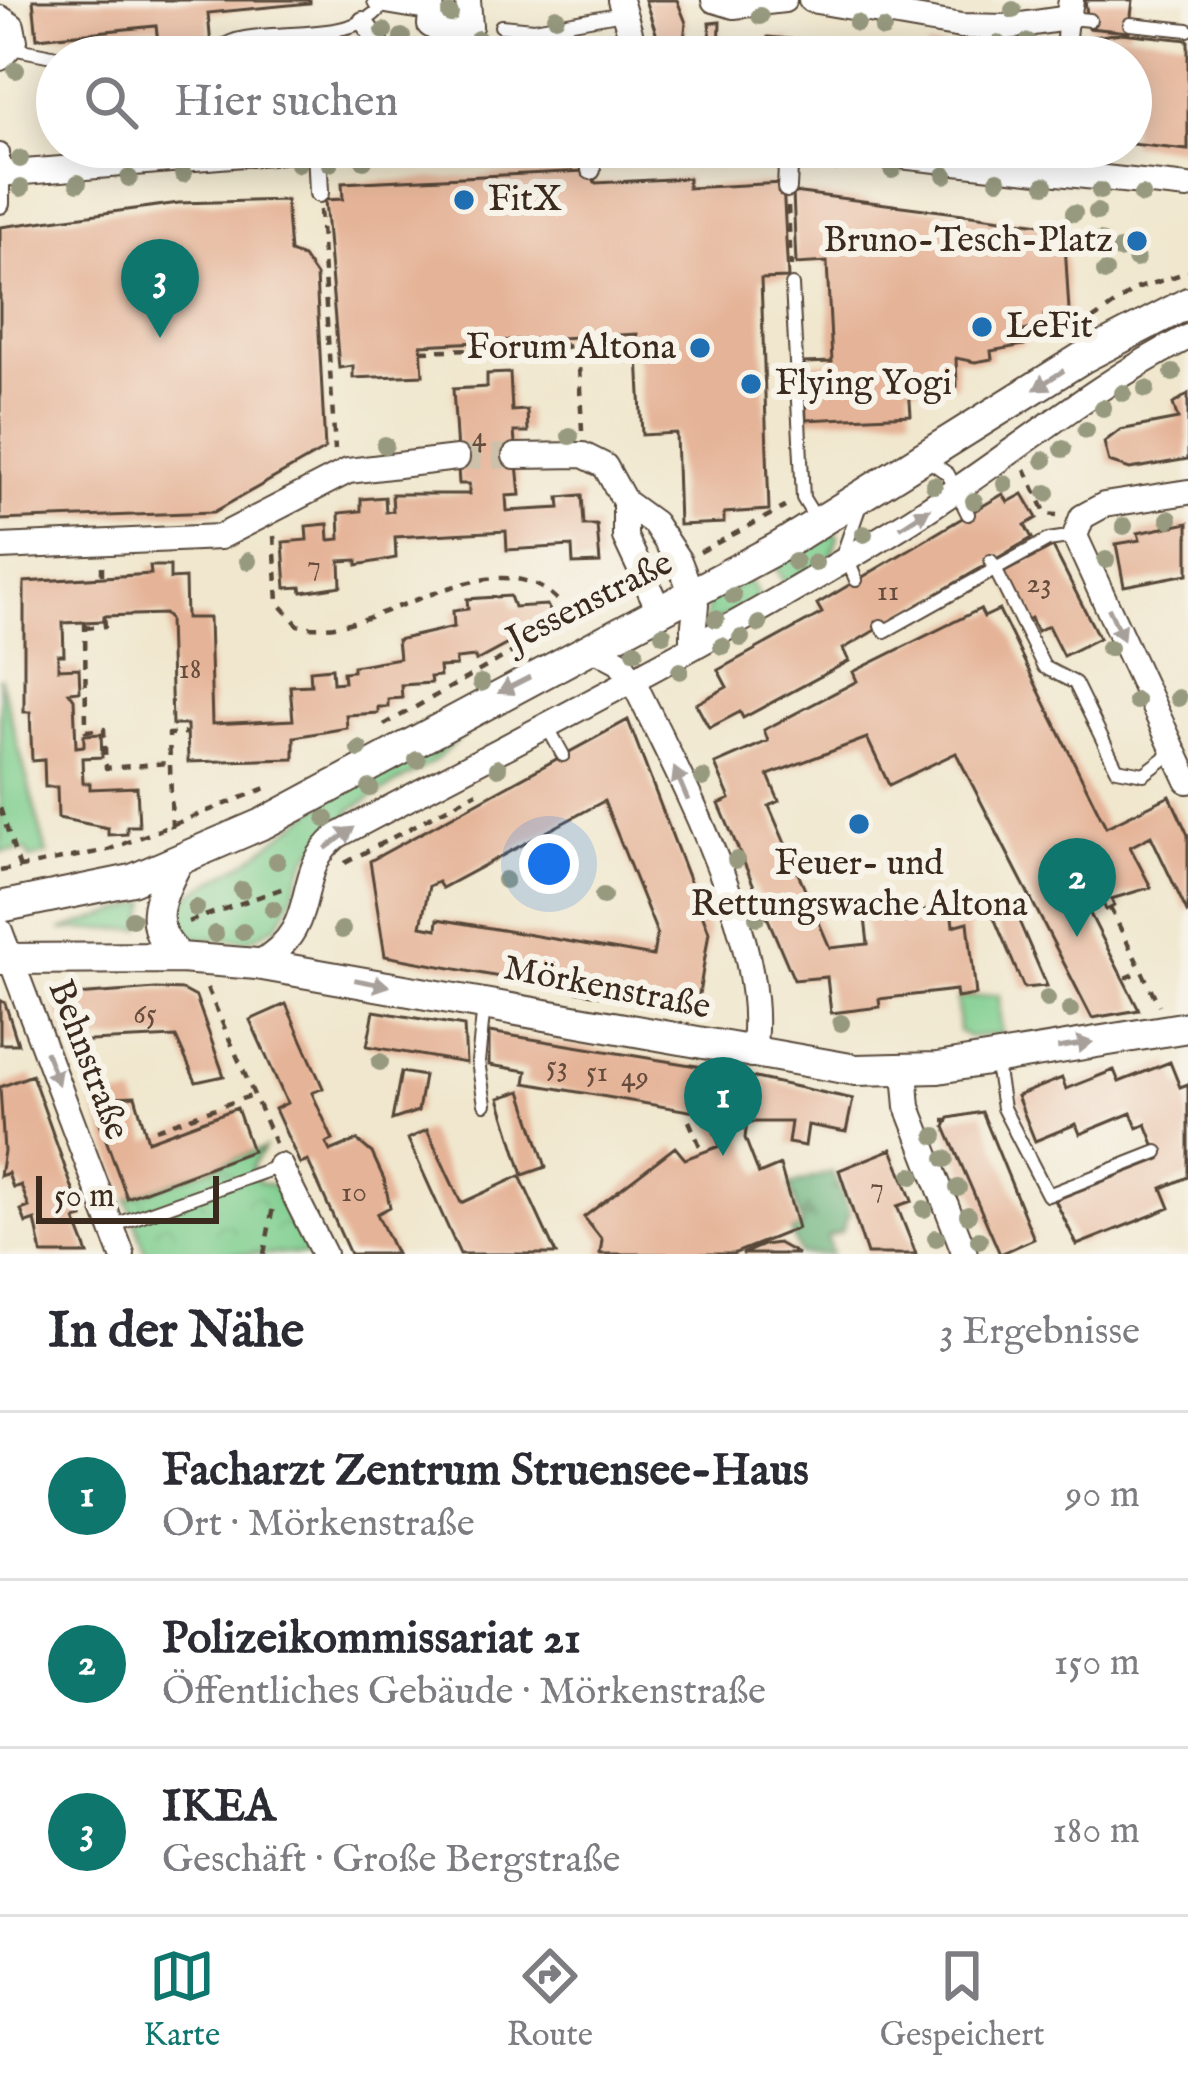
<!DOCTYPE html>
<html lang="de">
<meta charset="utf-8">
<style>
:root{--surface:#fff;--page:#f2f2f3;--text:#2b2b33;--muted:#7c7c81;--line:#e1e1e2;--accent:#0f766e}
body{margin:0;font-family:"IM FELL English",serif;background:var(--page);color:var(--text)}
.scale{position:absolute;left:36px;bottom:30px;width:183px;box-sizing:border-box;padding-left:12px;border:6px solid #3b2a1e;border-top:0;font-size:33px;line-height:42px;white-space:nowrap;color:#3b2a1e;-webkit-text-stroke:9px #f7f3e8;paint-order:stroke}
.you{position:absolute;left:549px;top:864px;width:42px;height:42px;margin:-30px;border:9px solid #fff;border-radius:50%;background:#1a73e8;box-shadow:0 0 0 18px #1a73e833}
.badge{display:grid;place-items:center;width:78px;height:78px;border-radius:50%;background:var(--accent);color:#fff;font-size:39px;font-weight:700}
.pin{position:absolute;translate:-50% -99px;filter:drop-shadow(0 3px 6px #0008)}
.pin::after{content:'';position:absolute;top:63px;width:42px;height:36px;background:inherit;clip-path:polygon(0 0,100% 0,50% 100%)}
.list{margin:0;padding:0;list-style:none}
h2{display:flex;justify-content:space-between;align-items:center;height:156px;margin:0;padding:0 48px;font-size:51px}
h2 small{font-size:39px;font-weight:400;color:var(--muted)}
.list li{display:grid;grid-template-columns:78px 1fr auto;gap:36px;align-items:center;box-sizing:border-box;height:168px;padding:0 48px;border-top:3px solid var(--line)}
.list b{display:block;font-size:45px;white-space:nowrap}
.list p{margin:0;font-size:39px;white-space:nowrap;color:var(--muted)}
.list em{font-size:39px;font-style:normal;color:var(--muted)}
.icon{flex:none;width:66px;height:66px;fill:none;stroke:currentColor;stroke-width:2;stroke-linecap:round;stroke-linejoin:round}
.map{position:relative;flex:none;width:1188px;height:1254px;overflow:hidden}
.search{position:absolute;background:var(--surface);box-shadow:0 6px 30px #0003;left:36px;right:36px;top:36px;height:132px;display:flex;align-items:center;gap:30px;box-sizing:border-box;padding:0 42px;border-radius:66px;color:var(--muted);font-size:45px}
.sheet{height:660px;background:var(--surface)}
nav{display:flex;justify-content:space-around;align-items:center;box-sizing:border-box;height:168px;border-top:3px solid var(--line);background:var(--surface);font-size:33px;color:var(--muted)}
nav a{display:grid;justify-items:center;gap:6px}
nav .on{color:var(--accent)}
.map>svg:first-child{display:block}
.grass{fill:#7ccd8d;stroke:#5c7c56;stroke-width:3}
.forest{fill:url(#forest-firs);stroke:#506d4b;stroke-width:3}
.park{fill:url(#park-crowns);stroke:#5c7c56;stroke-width:3}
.building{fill:#e5b498;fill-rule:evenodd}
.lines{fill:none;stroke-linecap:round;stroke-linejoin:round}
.minor-tunnel{stroke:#ccc1ab;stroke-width:24;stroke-dasharray:24 12;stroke-linecap:butt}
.service-casing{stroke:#564638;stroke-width:16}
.pedestrian-casing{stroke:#564638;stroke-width:22}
.minor-casing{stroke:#564638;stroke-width:28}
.tertiary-casing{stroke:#564638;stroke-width:34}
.path{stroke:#564638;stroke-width:4.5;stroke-dasharray:9 9;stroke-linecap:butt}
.service{stroke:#fff;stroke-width:12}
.pedestrian{stroke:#fff;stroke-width:18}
.minor{stroke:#fff;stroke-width:24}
.tertiary{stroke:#fff;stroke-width:30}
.tree{fill:#979a7f}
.oneway{fill:#a79f9a}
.poi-dot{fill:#1f6fb2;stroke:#f7f3e8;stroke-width:4.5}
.labels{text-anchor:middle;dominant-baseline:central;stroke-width:12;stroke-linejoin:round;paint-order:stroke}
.number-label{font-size:30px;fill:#664c3c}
.poi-label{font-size:36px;fill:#3b2a1e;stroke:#f7f3e8;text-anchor:start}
.street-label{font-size:36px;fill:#3b2a1e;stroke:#f7f3e8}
</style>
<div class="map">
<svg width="1188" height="1254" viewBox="0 0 1188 1254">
<defs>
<pattern id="forest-firs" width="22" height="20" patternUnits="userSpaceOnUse" patternTransform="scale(3)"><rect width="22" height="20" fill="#65b078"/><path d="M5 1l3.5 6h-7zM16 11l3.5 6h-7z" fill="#548f62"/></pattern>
<pattern id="park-crowns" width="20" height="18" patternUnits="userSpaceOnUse" patternTransform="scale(3)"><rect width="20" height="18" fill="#7ccd8d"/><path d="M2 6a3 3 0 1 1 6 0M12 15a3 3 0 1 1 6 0" fill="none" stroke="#6cb079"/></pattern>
</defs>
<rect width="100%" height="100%" fill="#f7f3e8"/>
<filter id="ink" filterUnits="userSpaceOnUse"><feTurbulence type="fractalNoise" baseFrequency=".00833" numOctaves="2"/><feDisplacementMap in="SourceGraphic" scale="24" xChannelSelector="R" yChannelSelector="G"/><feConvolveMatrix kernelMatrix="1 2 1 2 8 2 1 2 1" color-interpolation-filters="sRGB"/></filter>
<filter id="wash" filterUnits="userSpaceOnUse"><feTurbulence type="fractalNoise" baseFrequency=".004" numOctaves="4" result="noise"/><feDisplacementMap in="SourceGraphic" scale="48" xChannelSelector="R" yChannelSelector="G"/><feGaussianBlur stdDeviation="2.7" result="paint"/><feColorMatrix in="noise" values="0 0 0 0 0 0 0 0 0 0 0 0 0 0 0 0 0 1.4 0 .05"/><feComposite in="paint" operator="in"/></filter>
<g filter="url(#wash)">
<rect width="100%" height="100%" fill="#f0e7ce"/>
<path class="grass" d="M831,531l7,5 -7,23 -44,29 -12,-22z
M750,580l11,21 -55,24 2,-26z
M0,677l47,177 -17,5 -4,-9 -26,2z
M463,727l4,5 -34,30 -84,49 3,8c-64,35 -42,59 -76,107l-28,14 -65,-2 -15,-15 6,-19 75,-44 88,-67z
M148,902l-7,27 -80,1z
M999,995l2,39 -32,3 -10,-6 -2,-33z"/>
<path class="forest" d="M832,1172l17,41 -7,18 -15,6 5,17h-32l-9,-22 11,-6 -12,-41z"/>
<path class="park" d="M264,1148l-12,18 7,16 25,6 31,66h-169l-19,-55z"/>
<g id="blocks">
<path class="building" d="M33,0h277v3l-102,10 3,33 -15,1 1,10h-12l-1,-8 -25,2 -3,-25 -119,12z
M645,0h32l9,23 -2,17 27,-2 -2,-15 11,-1 -1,35h-55z
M1085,0h48l-4,32 -40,-4z
M1121,33l67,7v110l-57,-6v-87h-46l1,-19z
M768,37l23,2 -1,18h-39v-10l16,2z
M568,46l1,11h-51l-1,-8z
M928,46l45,5 -1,6h-45z
M364,49v8h-44v-3z
M585,171l11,12 92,-5v10l95,-5 5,95 -27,1 8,231 -45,3v10l-45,2 -3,-92 -34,2 -5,-101 -216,11 2,30 -70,3v-12l-14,2 -14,-168 18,-1 -1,-16z
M793,192l271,35 5,84 -25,4 1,11 -21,5v14l-33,6 1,8 -17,3 -19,-4 1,28 -48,2 2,27 -105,5 -2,-57 28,-1 -5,-100 -31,2z
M286,200l4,52 13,5 13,19 9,173 -111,63 -214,8v-293l179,-24z
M510,373l2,38 15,-1 1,22h-14l6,63 -14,1 1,15 53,-3 -1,-11 23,-2 2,30h13l3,38 -27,1 -1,-18 -65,4 -1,-19 -111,6 1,21 -39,7v-5l-17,1 1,25 -39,6 -1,-5 -15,1 -3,-46 24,-2 -1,-14 22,-2 1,16 11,-1 -1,-26 22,-2v-12l24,-2 1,15 7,-1 -1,-17h77v-10h-10l-6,-95 34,-2v-13z
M1188,394v65l-58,10 -21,-7 -5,-20 16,-12 58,-11 -5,-15z
M1003,494l5,8 15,-8 14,24 -12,7 7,13 -189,111 6,12 -106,57 -3,-6 -31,16 -13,-24 31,-17 -9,-17 104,-57 -5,-9z
M1188,523v51l-64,12 -8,-42 24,-4 -2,-7z
M1053,547l46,91 -36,18 -15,-30 -11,5 -6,-13 -6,3 -24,-47z
M150,566h20v13l15,-1 1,40h23l3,106 81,-4 -3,-34 21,-1 -1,-15 22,-2 1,15 11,-1 -1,-10 10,-1v-5l46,-8 -2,-18 57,-13 -1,-16 15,-2 -1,-10 43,-3 4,11 33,-2 7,14 -78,42 -1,-4 -19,2v7l-17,1 1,9 -10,1 1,6 -30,2 1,13 -14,1v8h-10v6l-32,2 1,13 -53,9v22l-106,3 -1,-37h-15l-3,-106 -5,-5 -60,2v5l-41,2 1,32h-6v14l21,-1 1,23 -11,1 5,7 2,48 8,-1v-11l17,-1 1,23 -20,1 1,25h7v6l47,-2 2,39h-12v8l-19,1v-7l-50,-10 -1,-31h-12l-1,-27 -12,1 -2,-49h-6v-130l127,-8z
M980,609l4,8 15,-7 107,217 64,-31 18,39v79l-37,-78 -21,11 21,40 -40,12 3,7 -8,4 -3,-7 -16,5 52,102 -47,8 -136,-265 -67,32 -22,-47 -99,37 11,26 -10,5 61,142 38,-4 -3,-26 86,-10 2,18 15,-4 8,73 -19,3 -1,-8 -77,9 1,8 -49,6 -4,-36 -33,3 -75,-176 11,-5 -15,-35 53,-23 -4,-11 93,-49 -4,-9z
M628,720l81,212 -13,81 -311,-57 -15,-95zM604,801l53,132 -4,23 -215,-37 -1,10 -16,-3 8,-40 9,-4 4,6z
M1012,905l35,81 -23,2 -32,-75z
M156,989l27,1 13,7 28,79 -28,6 -20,-45 -107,5 -13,-35 6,-11z
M0,1000l5,3 13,41h-18z
M286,1004l37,84 -11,5 21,47 -7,3 4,8 27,-11 15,13 12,26 6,28 -13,7 19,40h-46l-42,-93 -8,3 -25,-55 12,-6 -37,-83z
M374,1011l90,15 2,37 -99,-17z
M489,1032l220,36 144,31 -7,33 -38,-7 -3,21 -17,-3 3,-21h-44l-2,16 14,36 21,-9 18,63 -65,26h-133l2,-14 -18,-23 91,-70 10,12 35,-13 -13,-32 -182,-31 2,-12 -38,-6z
M1170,1062l10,25 8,-3v93l-26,11 8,20 -93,37 -22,-45 105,-41 -3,-7 -11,-28 -9,4 -6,-15 -51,21 -4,-10 -41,17 -18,-45 45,-18 4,11 48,-19 5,12z
M401,1072l23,4 -6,35 -26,9z
M32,1075l51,143 -8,2 13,34h-46l-7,-34 -9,3 -5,-13 8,-3 -8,-22 -8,3 -5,-15 -8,3 4,-25 -4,-64z
M521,1091l25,76 -23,8 -24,-77z
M135,1096l13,45 89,-33 15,43 -125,47 -36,-100z
M982,1112l52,127 -34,15 -55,-127 4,-9z
M427,1130l34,73 59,-27 36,78h-96l-52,-115z
M892,1149l20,52 -15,5 19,48h-49l-28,-84z
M778,1243l20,11h-56l21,-9z"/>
</g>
</g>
<g filter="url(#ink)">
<use href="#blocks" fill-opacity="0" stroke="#564638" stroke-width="3"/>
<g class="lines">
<path class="minor-tunnel" d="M457,458l58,-2"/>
<defs>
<path id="service" d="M1068,18l22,2
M1130,24l58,6
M501,26l33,3 89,-16
M12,48l45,9
M197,56c19,-1 26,-14 43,-17 40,-10 121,4 144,-37
M60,57l77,-6 12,6
M792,285l11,213 13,21
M928,460l20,14 20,40
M991,561l53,106 31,16 42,86 27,5 29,-22
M856,580l-12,-29 16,-46
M881,626l4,5 163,-91 27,-4
M547,726l16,29
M484,1005l-6,57 7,42
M995,1059l8,49 45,87 109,-43
M112,1226l168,-60"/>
<path id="pedestrian" d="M363,21l26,36
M630,33l9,24
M1064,57l4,-39
M590,147l1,23
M317,148l2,45
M0,153v51
M1042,171l9,-24
M787,188l2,-41"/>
<path id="minor" d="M380,0l48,8
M432,0l-2,25 20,12 20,-11 -2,-26
M620,0l10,33
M714,0l20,6 50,-6
M811,0l150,26 46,1 61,-9 3,-18
M0,18l12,8 3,15 -15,17
M816,147l372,40
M0,174l331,-27
M515,456l68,-1 22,11 20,36 29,21 25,38 17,44 -4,40
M1188,492l-84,13 -22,12 -7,19 113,245
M625,502v35l34,73
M0,547l220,-10 128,-66 109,-13
M590,646l30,16 12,17c46,95 142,270 120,376
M0,931l122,323
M257,964c68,-38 32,-89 80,-128 188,-100 380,-196 561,-308 99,-60 186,-138 290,-191
M905,1071l3,36 57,147
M280,1166l44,88"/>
<path id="tertiary" d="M176,864c-19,36 -31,64 4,94
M0,907l132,-27 132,-57 517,-277 301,-188 106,-55
M0,959l180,-1 77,6 599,106 82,-2 250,-41"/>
</defs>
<use href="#service" class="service-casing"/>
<use href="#pedestrian" class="pedestrian-casing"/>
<use href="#minor" class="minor-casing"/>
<use href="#tertiary" class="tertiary-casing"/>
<path class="path" d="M788,206l3,61
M320,210l15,240
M1092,320l44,-31 52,-17
M421,351l145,-6
M543,352l35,-8
M582,431l-4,-87 19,-9
M1025,469l21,45 11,1
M274,536l4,66 20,23c82,21 209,-111 274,-6
M700,552l85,-45
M102,566v13
M85,622l1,109 18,-2 2,39 61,-5
M85,628l20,-2 -1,-10
M384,725l241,-137
M0,808l21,63
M172,828l-3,-94 17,-1
M345,863l132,-71
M0,871l108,-21 161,-63
M1110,908l49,97
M188,922l96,-34
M1126,978l15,-7
M207,988l68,155
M689,1121l14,32
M943,1121h6
M156,1129l97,-34
M264,1254l9,-47"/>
<use href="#service" class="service"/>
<use href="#pedestrian" class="pedestrian"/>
<use href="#minor" class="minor"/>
<use href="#tertiary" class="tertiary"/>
</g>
<g class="tree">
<circle cx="1013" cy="10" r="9"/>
<circle cx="450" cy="14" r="9"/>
<circle cx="760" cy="16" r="9"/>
<circle cx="556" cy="17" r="9"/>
<circle cx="857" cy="23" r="9"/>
<circle cx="883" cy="29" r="9"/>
<circle cx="384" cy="31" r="9"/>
<circle cx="402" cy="37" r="9"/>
<circle cx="478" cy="39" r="9"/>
<circle cx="1028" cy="42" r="9"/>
<circle cx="647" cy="43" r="9"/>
<circle cx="998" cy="44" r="9"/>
<circle cx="16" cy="70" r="9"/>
<circle cx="20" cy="159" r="9"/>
<circle cx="799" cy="159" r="9"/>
<circle cx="364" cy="161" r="9"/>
<circle cx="330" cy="163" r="9"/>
<circle cx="834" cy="163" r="9"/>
<circle cx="298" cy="164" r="9"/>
<circle cx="892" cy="170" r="9"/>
<circle cx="183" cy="174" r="9"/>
<circle cx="945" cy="175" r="9"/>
<circle cx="129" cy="178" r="9"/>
<circle cx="998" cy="180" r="9"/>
<circle cx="78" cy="183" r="9"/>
<circle cx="1045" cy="185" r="9"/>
<circle cx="21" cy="188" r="9"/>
<circle cx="1100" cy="191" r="9"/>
<circle cx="1142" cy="195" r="9"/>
<circle cx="1097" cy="212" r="9"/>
<circle cx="1074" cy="213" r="9"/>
<circle cx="1100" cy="241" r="9"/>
<circle cx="1119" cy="250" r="9"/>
<circle cx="1136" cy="259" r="9"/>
<circle cx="1105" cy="272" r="9"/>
<circle cx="1173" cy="373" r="9"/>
<circle cx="1146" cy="389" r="9"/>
<circle cx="1123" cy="393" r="9"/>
<circle cx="1103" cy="408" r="9"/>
<circle cx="1086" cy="430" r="9"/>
<circle cx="570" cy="436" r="9"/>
<circle cx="385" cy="445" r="9"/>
<circle cx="1063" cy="449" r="9"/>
<circle cx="1044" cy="460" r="9"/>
<circle cx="1005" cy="484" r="9"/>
<circle cx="934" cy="485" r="9"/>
<circle cx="1047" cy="493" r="9"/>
<circle cx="974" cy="501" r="9"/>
<circle cx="1169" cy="519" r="9"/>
<circle cx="1124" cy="526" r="9"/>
<circle cx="864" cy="534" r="9"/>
<circle cx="1106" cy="560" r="9"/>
<circle cx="248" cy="561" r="9"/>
<circle cx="795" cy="562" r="9"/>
<circle cx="815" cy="563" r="9"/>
<circle cx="733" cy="596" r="9"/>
<circle cx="716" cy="619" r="9"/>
<circle cx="759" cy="624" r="9"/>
<circle cx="663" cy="634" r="9"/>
<circle cx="741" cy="638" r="9"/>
<circle cx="722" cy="646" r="9"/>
<circle cx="1109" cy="648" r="9"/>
<circle cx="635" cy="651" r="9"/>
<circle cx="680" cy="671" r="9"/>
<circle cx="481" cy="683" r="9"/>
<circle cx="1178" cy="698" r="9"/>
<circle cx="1136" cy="701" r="9"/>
<circle cx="359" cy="749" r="9"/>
<circle cx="417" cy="760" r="9"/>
<circle cx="498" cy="768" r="9"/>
<circle cx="703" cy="778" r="9"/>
<circle cx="370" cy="788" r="9"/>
<circle cx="326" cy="819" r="9"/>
<circle cx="736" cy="860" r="9"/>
<circle cx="277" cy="861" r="9"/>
<circle cx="505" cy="880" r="9"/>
<circle cx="242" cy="890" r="9"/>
<circle cx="603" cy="896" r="9"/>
<circle cx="196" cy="908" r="9"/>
<circle cx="273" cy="909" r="9"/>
<circle cx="757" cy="917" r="9"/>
<circle cx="132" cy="919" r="9"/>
<circle cx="342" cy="930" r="9"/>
<circle cx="243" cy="932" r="9"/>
<circle cx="215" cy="934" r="9"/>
<circle cx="1047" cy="999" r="9"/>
<circle cx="1070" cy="1010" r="9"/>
<circle cx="841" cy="1023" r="9"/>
<circle cx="380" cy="1062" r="9"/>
<circle cx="935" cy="1136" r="9"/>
<circle cx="945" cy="1159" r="9"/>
<circle cx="912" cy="1176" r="9"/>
<circle cx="958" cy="1188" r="9"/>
<circle cx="924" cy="1209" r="9"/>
<circle cx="968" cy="1215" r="9"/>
<circle cx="936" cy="1238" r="9"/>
<circle cx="979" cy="1240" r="9"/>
</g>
<defs><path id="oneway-solid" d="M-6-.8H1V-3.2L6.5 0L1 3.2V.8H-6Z" transform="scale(3)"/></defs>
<g class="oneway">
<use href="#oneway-solid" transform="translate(1049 380) rotate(147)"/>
<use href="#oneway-solid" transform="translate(915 518) rotate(-33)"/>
<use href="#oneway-solid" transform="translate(1116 624) rotate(65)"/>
<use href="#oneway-solid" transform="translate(514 685) rotate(153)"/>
<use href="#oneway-solid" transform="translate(681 784) rotate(-113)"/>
<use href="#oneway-solid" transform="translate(340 838) rotate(-36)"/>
<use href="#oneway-solid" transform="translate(372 983) rotate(11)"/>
<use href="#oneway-solid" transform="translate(1075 1045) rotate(-9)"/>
<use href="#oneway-solid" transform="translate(52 1068) rotate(69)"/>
</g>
</g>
<g class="poi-dot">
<circle cx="464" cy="200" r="12"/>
<circle cx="1137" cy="241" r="12"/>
<circle cx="982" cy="327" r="12"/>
<circle cx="700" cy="348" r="12"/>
<circle cx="751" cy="384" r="12"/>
<circle cx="859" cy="824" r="12"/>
</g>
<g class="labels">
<g class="number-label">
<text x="479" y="438">4</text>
<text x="314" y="566">7</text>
<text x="1039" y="584">23</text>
<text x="888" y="592">11</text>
<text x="190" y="670">18</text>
<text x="145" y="1015">65</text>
<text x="557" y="1067">53</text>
<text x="597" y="1073">51</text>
<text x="635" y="1078">49</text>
<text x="877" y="1188">7</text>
<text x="354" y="1193">10</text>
</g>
<g class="poi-label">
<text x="488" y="200">FitX</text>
<text x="1113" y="241" text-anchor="end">Bruno-Tesch-Platz</text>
<text x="1006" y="327">LeFit</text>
<text x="676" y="348" text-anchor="end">Forum Altona</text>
<text x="775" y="384">Flying Yogi</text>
<text x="859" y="864" text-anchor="middle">Feuer- und<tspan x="859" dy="41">Rettungswache Altona</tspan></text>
</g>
<g class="street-label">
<text transform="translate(590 602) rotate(-27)">Jessenstraße</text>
<text transform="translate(607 988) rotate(11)">Mörkenstraße</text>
<text transform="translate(88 1060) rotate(69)">Behnstraße</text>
</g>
</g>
</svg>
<div class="scale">50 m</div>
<div class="you"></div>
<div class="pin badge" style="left:723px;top:1156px">1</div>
<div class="pin badge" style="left:1077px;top:937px">2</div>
<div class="pin badge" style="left:160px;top:338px">3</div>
<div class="search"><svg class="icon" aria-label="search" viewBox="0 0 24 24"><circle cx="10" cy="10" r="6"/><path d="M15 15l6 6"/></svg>Hier suchen</div>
</div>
<section class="sheet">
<h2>In der Nähe<small>3 Ergebnisse</small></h2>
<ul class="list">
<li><span class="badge">1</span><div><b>Facharzt Zentrum Struensee-Haus</b><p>Ort · Mörkenstraße</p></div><em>90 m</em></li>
<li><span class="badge">2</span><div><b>Polizeikommissariat 21</b><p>Öffentliches Gebäude · Mörkenstraße</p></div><em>150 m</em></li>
<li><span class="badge">3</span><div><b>IKEA</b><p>Geschäft · Große Bergstraße</p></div><em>180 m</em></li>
</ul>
</section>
<nav>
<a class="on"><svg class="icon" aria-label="map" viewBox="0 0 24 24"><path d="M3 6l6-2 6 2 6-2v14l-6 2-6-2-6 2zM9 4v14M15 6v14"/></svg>Karte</a>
<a><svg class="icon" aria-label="directions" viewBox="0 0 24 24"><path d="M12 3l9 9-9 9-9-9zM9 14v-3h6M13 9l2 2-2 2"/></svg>Route</a>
<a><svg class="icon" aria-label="saved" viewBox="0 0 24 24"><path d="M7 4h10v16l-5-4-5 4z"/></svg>Gespeichert</a>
</nav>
